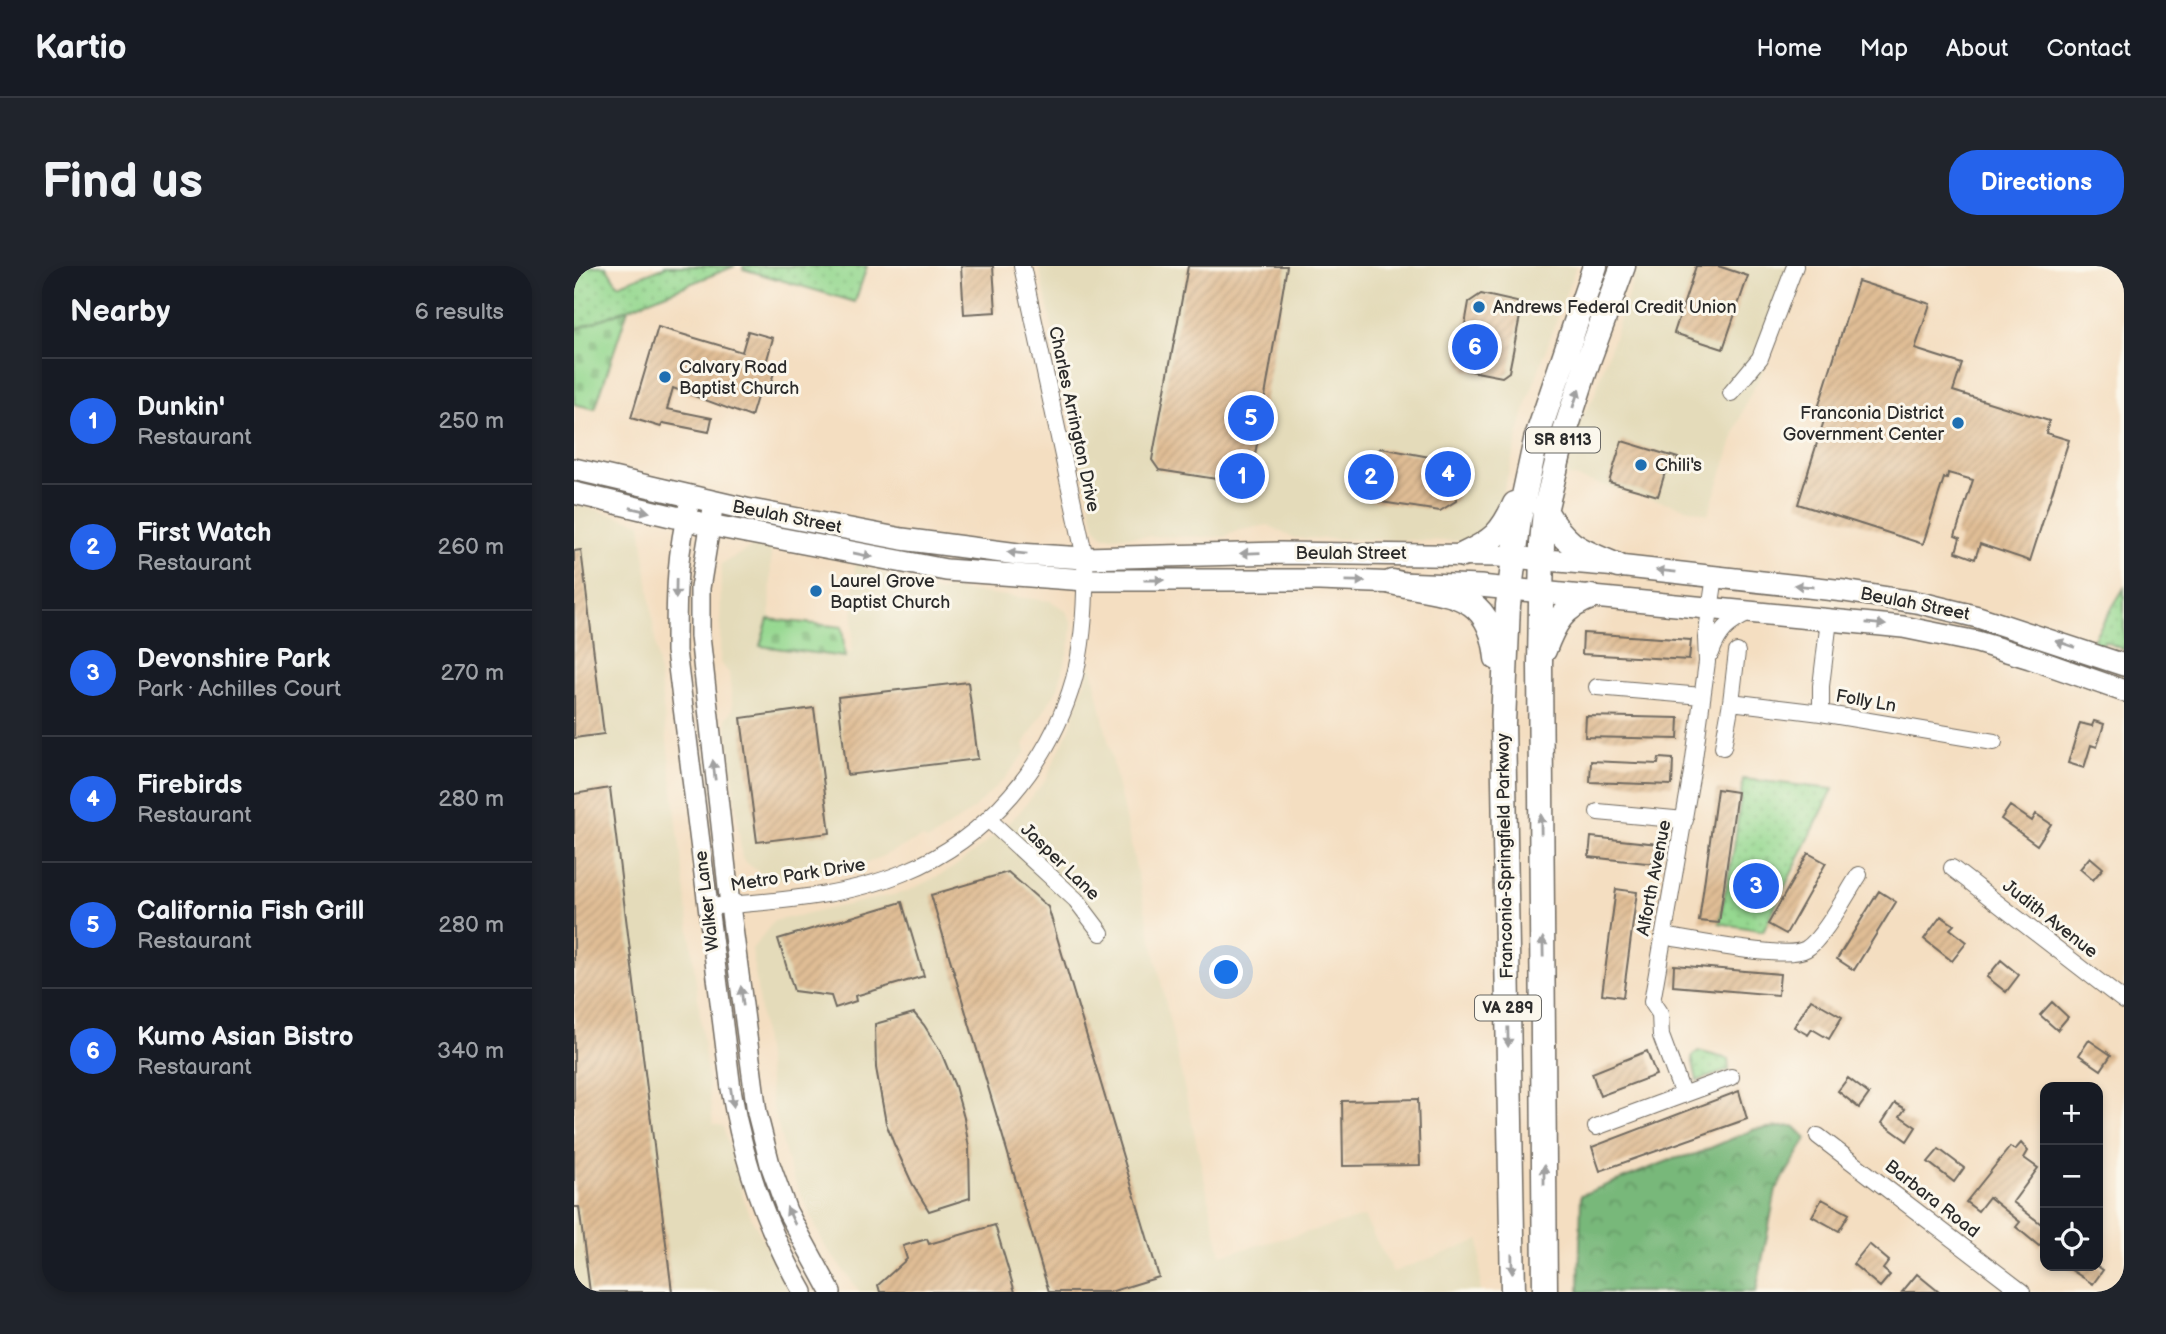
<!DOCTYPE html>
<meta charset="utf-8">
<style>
:root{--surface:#171b24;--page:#20242c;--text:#f1f3f6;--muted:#9ea1a6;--line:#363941;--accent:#2563eb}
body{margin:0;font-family:"Balsamiq Sans",sans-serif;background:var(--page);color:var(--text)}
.controls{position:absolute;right:21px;bottom:21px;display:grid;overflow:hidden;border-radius:14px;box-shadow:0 4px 10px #0003}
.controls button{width:63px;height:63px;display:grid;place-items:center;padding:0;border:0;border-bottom:2px solid var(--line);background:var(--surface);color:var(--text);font:35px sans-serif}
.you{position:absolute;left:653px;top:707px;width:24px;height:24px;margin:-18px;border:5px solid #fff;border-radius:50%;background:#1a73e8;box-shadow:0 0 0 10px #1a73e833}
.badge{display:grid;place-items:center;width:46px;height:46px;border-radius:50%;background:var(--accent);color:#fff;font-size:23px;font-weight:700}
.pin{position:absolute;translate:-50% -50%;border:4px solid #fff;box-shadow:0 2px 7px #0006}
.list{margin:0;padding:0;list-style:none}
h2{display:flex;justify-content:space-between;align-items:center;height:91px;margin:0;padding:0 28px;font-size:30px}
h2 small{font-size:23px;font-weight:400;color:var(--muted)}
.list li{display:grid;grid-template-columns:46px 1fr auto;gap:21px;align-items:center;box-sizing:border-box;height:126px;padding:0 28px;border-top:2px solid var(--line)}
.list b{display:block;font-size:26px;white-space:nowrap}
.list p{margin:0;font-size:23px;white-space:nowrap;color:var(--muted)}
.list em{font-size:23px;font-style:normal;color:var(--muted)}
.icon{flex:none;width:38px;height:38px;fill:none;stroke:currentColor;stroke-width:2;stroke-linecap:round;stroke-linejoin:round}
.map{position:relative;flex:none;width:1550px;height:1026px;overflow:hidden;border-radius:28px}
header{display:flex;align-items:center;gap:42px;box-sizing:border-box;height:98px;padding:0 35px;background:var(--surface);border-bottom:2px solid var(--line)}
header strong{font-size:33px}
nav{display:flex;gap:38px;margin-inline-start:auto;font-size:24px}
.intro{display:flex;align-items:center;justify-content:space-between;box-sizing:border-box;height:168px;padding:0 42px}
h1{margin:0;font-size:49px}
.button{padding:18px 32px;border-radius:28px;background:var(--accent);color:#fff;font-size:24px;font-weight:700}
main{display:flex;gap:42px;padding:0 42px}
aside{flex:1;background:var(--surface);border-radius:28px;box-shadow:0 4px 10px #0003}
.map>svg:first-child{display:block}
.built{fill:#e4dbba}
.forest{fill:url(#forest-crowns);stroke:#527252;stroke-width:2}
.cemetery{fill:url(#cemetery-stones);stroke:#60825e;stroke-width:2}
.park{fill:url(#park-dots);stroke:#60825e;stroke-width:2}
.building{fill:url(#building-hatch)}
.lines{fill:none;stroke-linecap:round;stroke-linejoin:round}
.minor-casing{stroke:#716a60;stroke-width:18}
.tertiary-casing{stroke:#716a60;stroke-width:22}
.secondary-casing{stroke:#716a60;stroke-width:24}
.primary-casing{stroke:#716a60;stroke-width:27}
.minor{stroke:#fff;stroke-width:16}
.tertiary{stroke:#fff;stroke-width:19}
.secondary{stroke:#fff;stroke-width:21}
.primary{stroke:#fff;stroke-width:24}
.oneway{fill:#a0a0a0}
.poi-dot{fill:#1f6fb2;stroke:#fbf7ec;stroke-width:2.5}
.labels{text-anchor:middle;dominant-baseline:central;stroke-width:6;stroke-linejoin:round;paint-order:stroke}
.shield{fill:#fbf7ec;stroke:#696865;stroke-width:2}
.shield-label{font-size:16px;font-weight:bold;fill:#2b2b2b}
.poi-label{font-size:18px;fill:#2b2b2b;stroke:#fbf7ec;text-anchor:start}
.street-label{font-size:18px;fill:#2b2b2b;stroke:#fbf7ec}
</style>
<header>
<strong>Kartio</strong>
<nav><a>Home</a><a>Map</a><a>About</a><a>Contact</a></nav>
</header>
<div class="intro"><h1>Find us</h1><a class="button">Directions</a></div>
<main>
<aside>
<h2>Nearby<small>6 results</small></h2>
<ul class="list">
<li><span class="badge">1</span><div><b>Dunkin'</b><p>Restaurant</p></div><em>250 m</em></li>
<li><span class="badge">2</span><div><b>First Watch</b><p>Restaurant</p></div><em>260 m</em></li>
<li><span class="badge">3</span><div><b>Devonshire Park</b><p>Park · Achilles Court</p></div><em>270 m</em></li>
<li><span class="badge">4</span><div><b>Firebirds</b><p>Restaurant</p></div><em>280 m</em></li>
<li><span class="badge">5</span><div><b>California Fish Grill</b><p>Restaurant</p></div><em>280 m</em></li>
<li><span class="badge">6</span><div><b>Kumo Asian Bistro</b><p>Restaurant</p></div><em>340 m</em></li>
</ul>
</aside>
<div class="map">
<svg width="1550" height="1026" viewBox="0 0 1550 1026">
<defs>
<pattern id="forest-crowns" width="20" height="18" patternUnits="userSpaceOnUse" patternTransform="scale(1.75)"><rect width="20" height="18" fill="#78b87a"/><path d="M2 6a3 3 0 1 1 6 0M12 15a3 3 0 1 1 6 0" fill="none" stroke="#639664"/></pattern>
<pattern id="cemetery-stones" width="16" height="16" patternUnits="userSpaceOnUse" patternTransform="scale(1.75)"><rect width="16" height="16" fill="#95d890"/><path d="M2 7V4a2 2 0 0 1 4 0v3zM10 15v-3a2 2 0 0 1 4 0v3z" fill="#81ba7c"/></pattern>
<pattern id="park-dots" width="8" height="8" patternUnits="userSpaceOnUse" patternTransform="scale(1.75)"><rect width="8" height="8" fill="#95d890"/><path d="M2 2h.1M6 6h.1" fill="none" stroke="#81ba7c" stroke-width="1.8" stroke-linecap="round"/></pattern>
<pattern id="building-hatch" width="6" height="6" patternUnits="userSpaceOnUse" patternTransform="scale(1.75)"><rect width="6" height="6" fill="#e0bd95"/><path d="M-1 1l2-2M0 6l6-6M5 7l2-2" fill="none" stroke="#c0a381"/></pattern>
</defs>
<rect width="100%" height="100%" fill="#fbf7ec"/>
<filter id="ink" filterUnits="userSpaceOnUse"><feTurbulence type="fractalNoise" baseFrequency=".0143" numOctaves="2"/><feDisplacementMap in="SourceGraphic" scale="14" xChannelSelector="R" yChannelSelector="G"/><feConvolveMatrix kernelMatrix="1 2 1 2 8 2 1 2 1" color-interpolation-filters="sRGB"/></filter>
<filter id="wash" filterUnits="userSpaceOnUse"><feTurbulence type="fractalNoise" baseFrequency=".00686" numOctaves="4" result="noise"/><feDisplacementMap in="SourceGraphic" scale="28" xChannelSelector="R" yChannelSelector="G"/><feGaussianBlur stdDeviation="1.57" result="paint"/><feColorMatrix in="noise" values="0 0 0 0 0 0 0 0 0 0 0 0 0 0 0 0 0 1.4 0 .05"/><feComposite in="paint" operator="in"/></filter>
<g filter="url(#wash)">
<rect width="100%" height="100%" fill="#f4dec1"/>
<path class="built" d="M465,0h537l-48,134 -33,122 -27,19 -174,-3 -26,-13 -31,6 -13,6 -120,-1 -9,-9z
M1064,0h165l-41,107 -16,29 -38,112 -142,-39 16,-58 11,-18z
M0,237l67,20 72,601 10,2 23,81 43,85h-215z
M182,279l15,5 -1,86 82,17 3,-89 86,29 6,-4 104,12 15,10 6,12 -1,16 -13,49 -34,56 2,8 -21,26 -35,34 -41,28 -8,-2 -64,30 -87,13 -28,-22 -16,-140 7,-9 -4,-37 -9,-11 1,-98z
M517,397l130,592 143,-38 29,55 87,-32v52h-620l-36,-47 -34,-75 -18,-66 -20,-155 22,-28 132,-29 44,-22 31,-23 37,-33 28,-35 25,-54z"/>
<path class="forest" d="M1220,860l13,13 -31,51 -20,102h-177l2,-97 92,-36 23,-5 59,-25z"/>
<path class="cemetery" d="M54,43l-33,100 -21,-5v-75z
M194,353l74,8 3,30 -85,-11z"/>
<path class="park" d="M0,0h32l12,19 48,-19h69l-161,64z
M169,0h124l-12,36 -112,-33z
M1550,322v62l-20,-9 -8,13 -9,-5z
M1169,513l90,10 -70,142 -44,-8 15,-75z
M1124,785l30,8 1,11 -32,11 -5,-24z"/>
<g id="blocks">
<path class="building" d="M387,0h32l3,46 -32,2z
M614,0h99l-36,213 -9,4 -83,-13 -7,-10z
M1122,0h22l30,10 -25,73 -49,-16z
M1284,15l72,23 -15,45 47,15 -9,27 96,30 -3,12 23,7 -39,121 -50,-17 -5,15 -19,-7 4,-14 -5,-2 18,-56 -25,-7 -1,6 -3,-1 -21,66 -125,-40 29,-93 -9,-3z
M907,28l36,8 4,9 -12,61 -7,5 -36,-7 -7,-11 10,-57z
M84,61l84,25 6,-21 25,7 -7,25 10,3 -7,23 -9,-2 -9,30 -78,-29 -6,21 45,9 -3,14 -46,-9 -2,4 -30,-9z
M1048,175l56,17 -4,14 -8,-3 -8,27 -49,-14z
M807,182l70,13 9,12 -4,28 -16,10 -72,-11 -5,-7 7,-37z
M7,284l23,184 -30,4v-187z
M1009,367l108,7 -2,20 -107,-6z
M394,416l10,77 -131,16 -9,-78z
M240,442l16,125 -73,9 -16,-124z
M1012,450l93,2 -1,21 -93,-2z
M1520,455l10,3 -7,23 -6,-2 -7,23 -16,-5 12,-40 12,3z
M1085,492l14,1 -1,26 -82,-3 1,-21 67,3z
M36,522l62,504h-82l-11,-85h-5v-413z
M1143,523l20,3 -18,131 -20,-2z
M1436,540l22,15 4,-7 15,10 -14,21 -36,-26z
M1017,571l67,7 -2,20 -67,-7z
M1234,587l18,10 -40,71 -18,-10z
M1516,591l13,11 -10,12 -13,-11z
M434,606l40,35 111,370 -49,15h-61l-118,-397z
M1042,623l21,3 -14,105 -21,-3z
M1305,625l17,11 -42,68 -17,-11z
M328,636l22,74 -69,20 1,5 -21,7 -4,-12 -37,-5 -16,-52z
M1367,650l13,9 -4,4 17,13 -15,19 -28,-22z
M1427,694l18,15 -13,17 -19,-15z
M1100,699l106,9 -2,21 -105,-9z
M1237,733l31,18 -13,22 -17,-10 -4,6 -14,-8z
M1478,736l16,15 -11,13 -17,-15z
M340,747l10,12 17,27 14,34 9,32 5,30 1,50 -41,13 -17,-28 -18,-39 -8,-21 -10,-55 -1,-44z
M1515,774l22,15 -10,15 -22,-15z
M1073,785l9,24 -56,21 -8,-23z
M1274,812l21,16 -10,14 -21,-17z
M1165,825l8,28 -147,52 -8,-24z
M844,833l2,66 -77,1 -1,-65z
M1321,837l10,6 -5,7 16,11 -9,14 -25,-18z
M1447,877l7,8 -4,7 14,10 -25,34 32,25v11l-6,8 -23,-19 4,-5 -31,-25 -11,14 -12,-9 44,-55 5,3z
M1365,883l25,19 -10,14 -26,-20z
M1248,933l27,15 -10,17 -27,-15z
M421,959l20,67h-135l-2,-7 29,-26 -4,-13 24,-7 2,5z
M1295,978l20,17 -6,8 7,6 -10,12 -27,-23z
M1491,1000h32l6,4 -10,14z
M1343,1008l22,18h-37z"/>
</g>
</g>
<g filter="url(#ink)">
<use href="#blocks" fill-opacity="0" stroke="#716a60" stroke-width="2"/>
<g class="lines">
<defs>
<path id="minor" d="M1157,127l29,-35 35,-92
M1137,387c8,-22 17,-30 38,-40
M1023,421l105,9
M1157,436l90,11 173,29
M1247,447v-27l8,-66
M1149,481l8,-45 6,-50
M1024,546l87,8
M415,554l87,80 25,33
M1378,602l172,133
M133,641c66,-6 136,-9 198,-35 82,-33 145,-108 169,-193 10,-38 12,-82 11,-121l-63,-292
M1089,670c26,4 123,25 143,13 17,-10 41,-56 53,-74
M1109,829l-22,-59 -1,-22 -8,-12 41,-236 14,-104 -1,-24 9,-62
M1022,861l135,-50
M1244,870l204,156"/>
<path id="tertiary" d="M117,231c-15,55 -15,98 -15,154l55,438c12,72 35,139 72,203
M140,236l-14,86v48l30,269 27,208 13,51 17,47 44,81"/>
<path id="secondary" d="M0,203l172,40 156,30 116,15 67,4 195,-5 219,3 119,10 226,25 77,12 57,14 146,48
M0,227l135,32 237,45 140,10h233l161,6 423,41 74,15 53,16 94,33"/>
<path id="primary" d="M971,245c22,37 35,39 73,55
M889,289c30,-14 39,-22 52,-51
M818,316c56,13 98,7 105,76
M970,384c10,-27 19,-43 47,-53
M939,1026l-10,-569 5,-118 11,-86 17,-79 59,-174
M971,1026l-5,-628 2,-121 3,-32 18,-73 25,-77 35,-95"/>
</defs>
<use href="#minor" class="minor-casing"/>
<use href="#tertiary" class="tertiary-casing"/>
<use href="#secondary" class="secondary-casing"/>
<use href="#primary" class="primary-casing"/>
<use href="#minor" class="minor"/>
<use href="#tertiary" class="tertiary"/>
<use href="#secondary" class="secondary"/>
<use href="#primary" class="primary"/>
</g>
<defs><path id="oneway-solid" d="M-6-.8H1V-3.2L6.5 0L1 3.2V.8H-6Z" transform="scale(1.75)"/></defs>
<g class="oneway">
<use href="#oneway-solid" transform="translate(1002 132) rotate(-72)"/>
<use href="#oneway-solid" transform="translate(66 244) rotate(13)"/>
<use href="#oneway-solid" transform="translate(443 287) rotate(-174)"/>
<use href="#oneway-solid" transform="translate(676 287) rotate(178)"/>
<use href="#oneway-solid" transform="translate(289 289) rotate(11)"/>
<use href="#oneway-solid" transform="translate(1092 305) rotate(-174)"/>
<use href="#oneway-solid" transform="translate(580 314)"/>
<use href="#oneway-solid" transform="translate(781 315) rotate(1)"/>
<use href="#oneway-solid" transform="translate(1230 320) rotate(-174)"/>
<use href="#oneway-solid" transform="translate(102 323) rotate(91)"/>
<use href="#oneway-solid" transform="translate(1302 358) rotate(6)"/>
<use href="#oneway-solid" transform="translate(1491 378) rotate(-161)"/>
<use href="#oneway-solid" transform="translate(140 504) rotate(-97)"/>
<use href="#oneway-solid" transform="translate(967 558) rotate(-91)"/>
<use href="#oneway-solid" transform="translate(969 681) rotate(-91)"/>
<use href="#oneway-solid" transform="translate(168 730) rotate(-97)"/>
<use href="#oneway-solid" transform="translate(934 771) rotate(89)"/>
<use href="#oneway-solid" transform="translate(158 831) rotate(81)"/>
<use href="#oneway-solid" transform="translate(970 909) rotate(-90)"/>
<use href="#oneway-solid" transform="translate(217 950) rotate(-115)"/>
<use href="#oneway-solid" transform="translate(938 998) rotate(89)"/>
</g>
</g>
<g class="poi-dot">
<circle cx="905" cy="41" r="7"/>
<circle cx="91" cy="111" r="7"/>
<circle cx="1384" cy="157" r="7"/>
<circle cx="1067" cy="199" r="7"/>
<circle cx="242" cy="325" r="7"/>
</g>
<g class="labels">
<g class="shield">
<rect x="952" y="161.5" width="74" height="25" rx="5"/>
<rect x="901" y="729.5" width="66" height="25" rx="5"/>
</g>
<g class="shield-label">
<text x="989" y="174">SR 8113</text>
<text x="934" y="742">VA 289</text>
</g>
<g class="poi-label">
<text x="919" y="41">Andrews Federal Credit Union</text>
<text x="105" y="101">Calvary Road<tspan x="105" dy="21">Baptist Church</tspan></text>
<text x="1370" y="147" text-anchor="end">Franconia District<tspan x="1370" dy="21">Government Center</tspan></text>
<text x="1081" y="199">Chili's</text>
<text x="256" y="315">Laurel Grove<tspan x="256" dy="21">Baptist Church</tspan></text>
</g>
<g class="street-label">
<text transform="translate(500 153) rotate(78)">Charles Arrington Drive</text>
<text transform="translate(213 251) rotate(11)">Beulah Street</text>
<text x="777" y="287">Beulah Street</text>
<text transform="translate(1341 338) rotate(11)">Beulah Street</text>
<text transform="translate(1292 435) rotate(10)">Folly Ln</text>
<text transform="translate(931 590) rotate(-91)">Franconia-Springfield Parkway</text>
<text transform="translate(486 596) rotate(44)">Jasper Lane</text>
<text transform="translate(224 609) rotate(-9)">Metro Park Drive</text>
<text transform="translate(1080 612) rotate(-79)">Alforth Avenue</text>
<text transform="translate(133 635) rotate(-97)">Walker Lane</text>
<text transform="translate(1476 653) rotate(38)">Judith Avenue</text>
<text transform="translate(1358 933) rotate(38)">Barbara Road</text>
</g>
</g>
</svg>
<div class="controls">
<button>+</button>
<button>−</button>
<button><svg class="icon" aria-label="locate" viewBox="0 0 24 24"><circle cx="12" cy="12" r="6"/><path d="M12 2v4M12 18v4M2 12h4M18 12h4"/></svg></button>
</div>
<div class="you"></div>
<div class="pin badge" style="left:668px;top:210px">1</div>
<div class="pin badge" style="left:797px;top:211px">2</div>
<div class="pin badge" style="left:1182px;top:620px">3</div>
<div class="pin badge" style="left:874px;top:208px">4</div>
<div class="pin badge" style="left:677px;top:152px">5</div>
<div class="pin badge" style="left:901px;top:81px">6</div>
</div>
</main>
